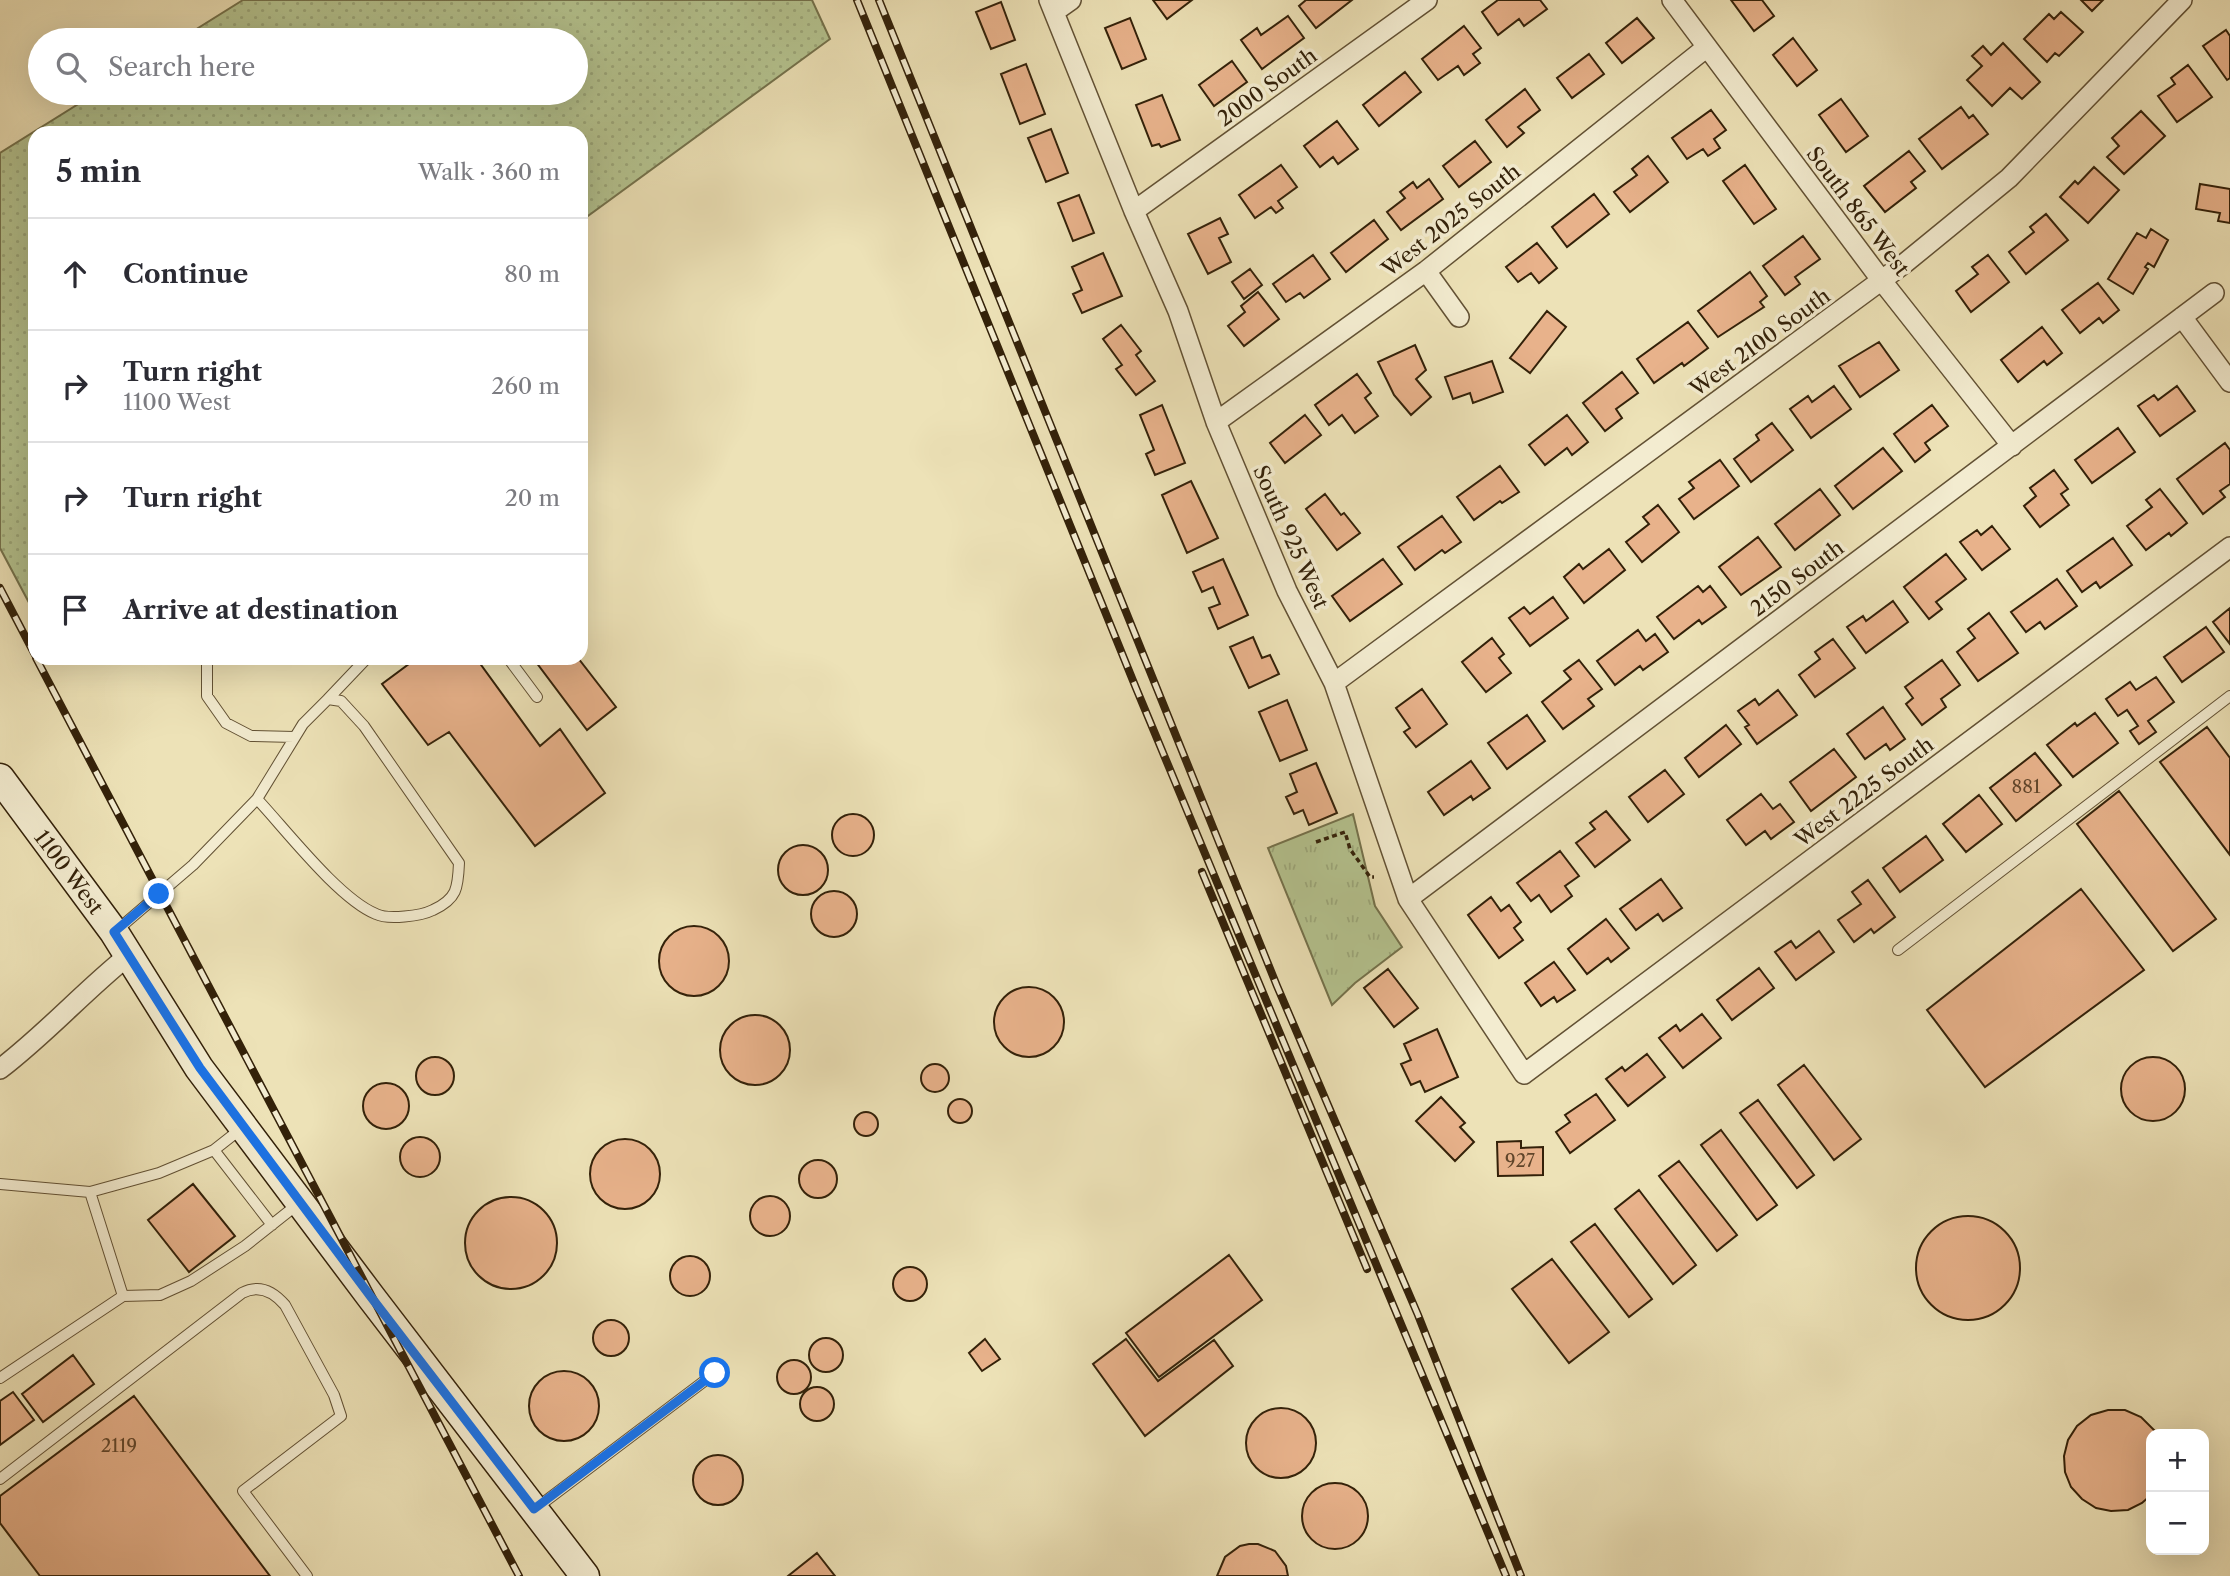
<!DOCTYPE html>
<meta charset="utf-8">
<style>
:root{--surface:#fff;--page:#f7f7f7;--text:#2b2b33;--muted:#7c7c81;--line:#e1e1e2}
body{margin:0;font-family:"Libre Caslon Text",serif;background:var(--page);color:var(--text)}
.controls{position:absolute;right:21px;bottom:21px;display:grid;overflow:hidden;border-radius:14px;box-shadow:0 7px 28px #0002}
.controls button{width:63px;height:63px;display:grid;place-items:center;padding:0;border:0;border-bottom:2px solid var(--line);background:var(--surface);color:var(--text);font:35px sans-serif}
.stop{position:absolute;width:21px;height:21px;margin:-16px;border:5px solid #1a73e8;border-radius:50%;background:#fff}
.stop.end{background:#1a73e8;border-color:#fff;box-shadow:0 2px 7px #0008}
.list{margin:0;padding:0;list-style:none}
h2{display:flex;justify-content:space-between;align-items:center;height:91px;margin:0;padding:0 28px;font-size:30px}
h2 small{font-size:23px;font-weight:400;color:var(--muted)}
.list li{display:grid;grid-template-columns:46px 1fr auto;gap:21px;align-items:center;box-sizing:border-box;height:112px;padding:0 28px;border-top:2px solid var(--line)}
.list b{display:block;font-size:26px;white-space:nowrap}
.list p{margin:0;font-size:23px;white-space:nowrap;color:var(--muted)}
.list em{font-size:23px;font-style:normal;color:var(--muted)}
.icon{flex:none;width:38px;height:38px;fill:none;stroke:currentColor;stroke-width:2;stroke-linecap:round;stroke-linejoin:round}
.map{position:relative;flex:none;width:2230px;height:1576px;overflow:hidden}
.search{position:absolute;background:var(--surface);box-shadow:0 7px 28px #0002;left:28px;top:28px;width:560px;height:77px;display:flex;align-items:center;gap:18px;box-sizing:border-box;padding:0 24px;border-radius:38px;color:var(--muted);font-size:26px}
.panel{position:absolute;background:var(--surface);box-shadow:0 7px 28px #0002;left:28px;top:126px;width:560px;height:539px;border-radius:21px}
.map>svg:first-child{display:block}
.grass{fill:url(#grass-dots);stroke:#74724c;stroke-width:2}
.park{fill:url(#park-tufts);stroke:#74724c;stroke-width:2}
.building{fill:#e8b28b;stroke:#332109;stroke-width:2}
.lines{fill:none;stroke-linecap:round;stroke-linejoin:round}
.lane-casing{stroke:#625134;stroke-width:12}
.street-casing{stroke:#625134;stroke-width:22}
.secondary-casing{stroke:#332109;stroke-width:31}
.path{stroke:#332109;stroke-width:3.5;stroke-dasharray:5 3.5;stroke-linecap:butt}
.lane{stroke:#f3ecd0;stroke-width:10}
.street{stroke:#f3ecd0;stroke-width:19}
.secondary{stroke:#f3ecd0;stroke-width:28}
.rail-casing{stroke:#332109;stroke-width:8}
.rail{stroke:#f3ecd0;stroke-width:5;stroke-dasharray:16;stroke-linecap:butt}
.route{stroke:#1a73e8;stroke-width:9}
.labels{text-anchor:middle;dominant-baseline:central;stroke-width:7;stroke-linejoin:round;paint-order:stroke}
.number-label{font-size:18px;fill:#60452a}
.street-label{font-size:21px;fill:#332109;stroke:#f3ecd0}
</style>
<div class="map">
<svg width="2230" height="1576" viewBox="0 0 2230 1576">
<defs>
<pattern id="grass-dots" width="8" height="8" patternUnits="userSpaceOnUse" patternTransform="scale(1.75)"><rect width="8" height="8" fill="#b5c490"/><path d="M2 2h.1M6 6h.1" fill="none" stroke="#9ca87b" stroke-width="1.8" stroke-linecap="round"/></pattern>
<pattern id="park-tufts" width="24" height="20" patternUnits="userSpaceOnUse" patternTransform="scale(1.75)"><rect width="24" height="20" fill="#b5c490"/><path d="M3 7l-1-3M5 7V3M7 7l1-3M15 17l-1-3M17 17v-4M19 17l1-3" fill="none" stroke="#9ca87b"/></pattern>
</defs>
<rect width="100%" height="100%" fill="#ede2b7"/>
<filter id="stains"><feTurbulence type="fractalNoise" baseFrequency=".00286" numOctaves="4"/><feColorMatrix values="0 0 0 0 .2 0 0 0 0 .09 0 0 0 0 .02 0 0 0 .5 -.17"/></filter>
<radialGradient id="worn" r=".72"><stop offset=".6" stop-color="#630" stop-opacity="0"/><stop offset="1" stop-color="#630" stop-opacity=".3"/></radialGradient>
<path class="grass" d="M243,0h569l18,39 -249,182v-88h-546v481l-35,-66v-395l96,-60h480v-53h-397z"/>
<path class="park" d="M1353,814l22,92 27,41 -47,36 -23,22 -64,-157z"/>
<path class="building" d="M1153,0h39l-25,19z
M1306,0h46l-36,28 -17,-22z
M1498,0h42l7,9 -23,17 -5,-7 -21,16 -16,-23z
M1731,0h31l12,16 -20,15z
M2081,0h22l-11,11z
M1001,2l14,38 -24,9 -15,-37z
M2061,12l22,20 -24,24 -4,-3 -8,9 -23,-23 25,-25 5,5z
M1288,16l16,22 -42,31 -21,-29 16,-12 4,7z
M1130,18l16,41 -24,10 -17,-41z
M1637,18l17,20 -32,25 -16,-20z
M1464,26l17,22 -8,6 7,9 -16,12 -6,-9 -20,14 -16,-21z
M2226,30l4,6v42l-3,2 -24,-34z
M1793,38l24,32 -20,16 -24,-31z
M2003,43l37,39 -18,17 -12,-11 -18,18 -25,-26 15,-14 -10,-10 11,-10 8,9z
M1589,54l15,20 -32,24 -15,-20z
M1232,61l15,21 -33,24 -15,-21z
M1026,64l19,50 -25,10 -19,-50z
M2188,65l24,32 -35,25 -19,-26 17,-12 -4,-6z
M1405,72l16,20 -42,34 -16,-21z
M1525,89l15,21 -22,17 6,6 -17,14 -21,-27z
M1162,95l18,45 -19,7 -2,-3 -7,2 -16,-41z
M1841,99l27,37 -22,16 -27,-37z
M1961,107l8,11 4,-3 15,19 -46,35 -23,-30z
M1711,110l15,20 -12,9 6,9 -12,8 -5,-7 -16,10 -15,-21z
M2141,111l24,25 -41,38 -17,-17 12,-11 -7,-8z
M1337,121l21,28 -20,15 -5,-7 -13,10 -16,-21z
M1051,129l17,44 -22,9 -18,-44z
M1475,141l16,21 -32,25 -16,-21z
M1909,151l16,20 -14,11 5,6 -31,24 -21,-26z
M1648,156l20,26 -38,30 -16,-20 23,-17 -5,-6z
M1281,165l16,22 -19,14 5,7 -7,5 -5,-6 -16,11 -16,-23z
M1745,165l31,44 -22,15 -31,-43z
M2094,167l25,23 -31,33 -28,-26 15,-16 3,3z
M1429,179l14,20 -42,31 -14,-18 18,-14 -5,-6 13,-10 4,6z
M2200,184l30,5v34l-12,-2 2,-8 -24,-4z
M1594,194l15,20 -42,33 -15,-20z
M1079,195l15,38 -21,8 -15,-38z
M2046,214l22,26 -42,34 -17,-22 25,-20 -4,-5z
M1220,218l8,16 -9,4 12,24 -23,12 -20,-40z
M1374,220l14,19 -42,33 -15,-19z
M2151,229l17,11 -14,27 -6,-4 -3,4 3,2 -15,25 -25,-15 29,-46 9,5z
M1803,236l17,23 -25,18 5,7 -15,11 -22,-29z
M1537,243l20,25 -18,15 -8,-10 -13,9 -12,-15z
M1103,253l19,43 -40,17 -9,-19 9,-4 -10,-23z
M1313,255l17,24 -26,19 -4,-5 -14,9 -13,-18z
M1988,255l21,27 -38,30 -15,-21 22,-17 -6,-7z
M1250,269l12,16 -18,14 -12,-17z
M1750,272l17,24 -7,6 4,5 -46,30 -20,-26z
M2098,283l21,27 -16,13 -4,-5 -19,15 -18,-23z
M1258,292l21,27 -35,27 -16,-20 17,-14 -4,-6z
M1547,311l19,16 -36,46 -20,-15z
M1688,322l20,26 -24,18 -2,-3 -28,20 -17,-24z
M1121,325l20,26 -5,4 19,26 -19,14 -20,-26 6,-4 -19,-26z
M2042,327l20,26 -15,12 -3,-4 -26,21 -17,-22z
M1879,342l20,28 -39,27 -21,-31z
M1415,345l11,25 -10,9 15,18 -20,18 -17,-20 -16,-33z
M1492,361l11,31 -30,11 -3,-10 -17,6 -8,-22z
M1622,372l16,21 -22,16 6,9 -17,13 -22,-28z
M1357,374l14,19 -6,5 13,18 -23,17 -13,-18 -13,10 -14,-20z
M1834,386l17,23 -40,29 -21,-29 18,-13 4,6z
M2177,386l18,25 -35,25 -22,-30 16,-11 4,5z
M1162,405l23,58 -30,12 -9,-21 8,-4 -14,-35z
M1932,405l16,21 -23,17 5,7 -15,12 -21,-28z
M1305,415l16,20 -36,28 -15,-20z
M1567,415l21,27 -16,13 -5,-7 -22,17 -16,-20z
M1772,423l21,27 -42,32 -17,-23 25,-19 -3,-5z
M2118,428l17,24 -43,31 -17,-23z
M2225,443l5,7v34l-10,7 5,6 -22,17 -26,-35z
M1883,448l19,23 -49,38 -18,-23z
M1720,460l19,26 -45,33 -15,-20 15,-11 -5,-6z
M1500,466l19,26 -17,11 -2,-2 -26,19 -17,-23z
M2054,470l14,19 -7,5 8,11 -29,22 -16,-21 12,-10 -6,-8z
M1191,481l27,57 -31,15 -25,-58z
M1820,489l20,26 -45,35 -20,-26z
M2160,489l27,34 -16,13 -2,-3 -23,17 -19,-24 25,-19 -6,-7z
M1325,494l16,21 3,-2 16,20 -23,17 -31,-41z
M1658,505l21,27 -37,30 -16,-20 23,-18 -6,-7z
M1442,516l19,26 -16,11 -3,-3 -27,20 -17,-23z
M1992,526l18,23 -28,21 -22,-28 17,-12 4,5z
M1758,537l23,30 -40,28 -22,-28z
M2113,538l19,27 -32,23 -4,-6 -14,10 -15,-21z
M1609,549l16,21 -41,33 -20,-26 15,-13 4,5z
M1946,554l20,25 -30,23 6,7 -13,10 -25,-32z
M1223,559l25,56 -30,14 -9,-21 11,-4 -7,-17 -11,5 -9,-20z
M1383,559l19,25 -52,37 -18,-25z
M2057,579l20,27 -32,23 -5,-7 -14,10 -15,-20z
M1698,586l5,6 7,-6 16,21 -24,17 -3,-4 -25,19 -17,-22z
M1553,597l15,21 -38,28 -21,-28 15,-11 6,7z
M1893,601l15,21 -42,31 -19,-26 16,-11 3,5z
M2230,608v36l-17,-22z
M1989,613l29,40 -40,28 -21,-29 18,-14 -7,-9z
M2206,627l18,25 -42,30 -18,-25z
M1638,630l8,11 9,-7 13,18 -25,18 -3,-4 -25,19 -18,-24z
M1253,637l9,21 8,-3 9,19 -30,14 -19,-41z
M1492,638l12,16 -5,4 12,15 -25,19 -24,-30z
M1833,639l22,29 -40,29 -16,-22 21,-16 -5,-7z
M417,658h59l64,88 20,-17 45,64 -70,53 -86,-114 -21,13 -46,-61z
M533,658h45l38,49 -29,23z
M1579,660l23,29 -14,10 6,7 -31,23 -21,-27 29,-23 -7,-8z
M1942,660l18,25 -19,14 5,8 -24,18 -16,-21 7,-6 -8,-11z
M2156,677l18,25 -26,19 8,11 -17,12 -9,-13 8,-5 -11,-16 -9,6 -12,-17 24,-17 6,8z
M1422,689l25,35 -31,23 -12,-15 6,-4 -14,-20z
M1778,690l19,25 -40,29 -12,-17 4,-2 -11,-14 17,-12 4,6z
M1287,700l20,50 -27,11 -21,-49z
M1883,707l22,32 -15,11 -4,-6 -21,15 -18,-25z
M2095,713l23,30 -45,34 -26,-32 28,-22 2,3z
M1527,715l18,26 -38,28 -19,-26z
M1726,725l15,19 -42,33 -14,-19z
M2207,727l23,31v97l-70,-93z
M1834,749l22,28 -45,34 -21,-29z
M2035,753l26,32 -45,36 -26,-33z
M1471,761l19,27 -17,12 -2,-4 -27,19 -16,-23z
M1316,763l21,50 -28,12 -6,-15 -9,4 -8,-17 11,-5 -7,-18z
M1665,770l19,24 -36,28 -19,-25z
M2119,791l97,128 -43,32 -96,-127z
M1761,794l12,15 7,-5 14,18 -23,17 -6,-8 -19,14 -19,-25z
M1979,795l23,29 -36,28 -23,-28z
M1606,811l24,29 -35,27 -19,-24 19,-14 -5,-6z
M832 835a21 21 0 1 1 42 0a21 21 0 1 1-42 0Z
M1926,836l17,24 -43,32 -17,-24z
M778 870a25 25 0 1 1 50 0a25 25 0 1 1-50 0Z
M1560,851l19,25 -14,10 7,10 -21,16 -12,-17 -8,6 -14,-18z
M1661,879l21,29 -19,13 -5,-7 -22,16 -16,-21z
M1868,880l27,37 -21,16 -3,-4 -17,13 -16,-22 23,-16 -9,-12z
M2081,889l63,81 -159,117 -58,-77z
M811 914a23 23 0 1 1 46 0a23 23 0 1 1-46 0Z
M1491,897l10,14 8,-6 12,17 -7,6 9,12 -24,18 -31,-43z
M1606,919l23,29 -18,14 -3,-4 -21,16 -19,-25z
M659 961a35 35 0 1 1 70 0a35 35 0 1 1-70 0Z
M1819,931l15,21 -38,28 -21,-28 16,-11 5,7z
M1554,962l21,28 -18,12 -3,-5 -13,9 -16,-23z
M1759,968l15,20 -42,32 -15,-20z
M1388,969l30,39 -24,19 -30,-39z
M994 1022a35 35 0 1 1 70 0a35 35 0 1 1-70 0Z
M1702,1014l19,24 -38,30 -24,-30 17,-13 4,6z
M720 1050a35 35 0 1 1 70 0a35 35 0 1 1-70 0Z
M1437,1029l21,48 -33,15 -5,-11 -9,4 -10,-21 10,-4 -7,-16z
M1647,1054l18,23 -37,29 -22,-27 16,-12 3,4z
M416 1076a19 19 0 1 1 38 0a19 19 0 1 1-38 0Z
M2121 1089a32 32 0 1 1 64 0a32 32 0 1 1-64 0Z
M921 1078a14 14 0 1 1 28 0a14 14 0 1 1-28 0Z
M1804,1065l57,74 -27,21 -56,-75z
M363 1106a23 23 0 1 1 46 0a23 23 0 1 1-46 0Z
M1596,1094l19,26 -45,33 -14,-21 14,-10 -5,-7z
M1441,1097l24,26 -5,4 14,15 -19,19 -39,-40z
M948 1111a12 12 0 1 1 24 0a12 12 0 1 1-24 0Z
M1758,1100l56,75 -17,13 -57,-75z
M854 1124a12 12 0 1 1 24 0a12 12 0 1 1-24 0Z
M1721,1130l56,75 -20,15 -56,-75z
M400 1157a20 20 0 1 1 40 0a20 20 0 1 1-40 0Z
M590 1174a35 35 0 1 1 70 0a35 35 0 1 1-70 0Z
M1521,1141v7l22,-1v28l-45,1 -1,-34z
M799 1179a19 19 0 1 1 38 0a19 19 0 1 1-38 0Z
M1679,1161l58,74 -20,16 -58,-75z
M193,1184l42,52 -46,36 -41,-52z
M1639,1190l57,75 -23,19 -58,-75z
M750 1216a20 20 0 1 1 40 0a20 20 0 1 1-40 0Z
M465 1243a46 46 0 1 1 92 0a46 46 0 1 1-92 0Z
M1916 1268a52 52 0 1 1 104 0a52 52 0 1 1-104 0Z
M1595,1224l57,75 -23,18 -58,-75z
M1229,1255l33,45 -103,77 -33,-44z
M670 1276a20 20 0 1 1 40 0a20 20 0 1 1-40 0Z
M1552,1259l57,73 -40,31 -57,-74z
M893 1284a17 17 0 1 1 34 0a17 17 0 1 1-34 0Z
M593 1338a18 18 0 1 1 36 0a18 18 0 1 1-36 0Z
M809 1355a17 17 0 1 1 34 0a17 17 0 1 1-34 0Z
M985,1339l15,20 -18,12 -13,-18z
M1126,1339l32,42 56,-41 19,26 -88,70 -52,-72z
M73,1355l21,29 -51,38 -21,-28z
M777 1377a17 17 0 1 1 34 0a17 17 0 1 1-34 0Z
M529 1406a35 35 0 1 1 70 0a35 35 0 1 1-70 0Z
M800 1404a17 17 0 1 1 34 0a17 17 0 1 1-34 0Z
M13,1392l21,28 -34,25v-44z
M134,1396l136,180h-230l-40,-53v-27z
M1246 1443a35 35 0 1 1 70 0a35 35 0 1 1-70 0Z
M2108,1410h17l16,7 17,17h-7v61l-9,8 -14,7 -17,1 -15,-3 -14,-9 -11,-12 -6,-15 -1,-16 4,-16 9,-14 14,-11z
M693 1480a25 25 0 1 1 50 0a25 25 0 1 1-50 0Z
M1302 1516a33 33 0 1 1 66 0a33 33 0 1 1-66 0Z
M1249,1544h9l17,7 11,15 2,10h-71l8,-19 15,-11z
M817,1553l18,23h-47z"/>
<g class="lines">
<defs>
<path id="lane" d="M207,658v38l19,27 25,13 43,1
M508,658l29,39
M328,699l39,-41
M116,931l77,-66 64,-66 46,-75 25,-25 13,2 23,25 95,137c-1,25 -2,36 -26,47 -12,6 -45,10 -57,4 -37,-15 -90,-84 -119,-115
M1898,950l332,-254
M214,1150l58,75
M0,1184l90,8 69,-19 55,-23 28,-22
M90,1192l33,104
M0,1378l123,-82 37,-1 31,-14 54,-35 53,-42
M0,1479l242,-186c17,-9 31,-2 43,12l49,90 7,21 -98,75 64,85
M535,1509l180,-136"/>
<path id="street" d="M1049,0l85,211 44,100 38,111 71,169 47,92 74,216 116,175 706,-527
M1672,0l210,281 130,165
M1054,12l17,-12
M1134,211l293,-211
M1426,271l33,46
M2182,317l48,65
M1216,422l210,-151 281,-224
M1334,683l571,-420 104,-85 173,-178
M1408,899l806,-606
M0,1069c46,-35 84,-78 129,-114"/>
<path id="secondary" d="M0,778l114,154 85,136 172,229 214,279"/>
</defs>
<use href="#lane" class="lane-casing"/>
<use href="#street" class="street-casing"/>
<use href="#secondary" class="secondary-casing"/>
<path class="path" d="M1316,842l29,-10 5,17 20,28h4"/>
<use href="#lane" class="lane"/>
<use href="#street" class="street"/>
<use href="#secondary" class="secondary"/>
<defs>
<path id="rail" d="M857,0l279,688 370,888
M879,0l398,986 141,329 103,261
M0,588l35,67
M36,658l483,918
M1202,872l165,397"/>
</defs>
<use href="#rail" class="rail-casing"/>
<use href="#rail" class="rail"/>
</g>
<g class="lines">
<path class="route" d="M159,894l-45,38 86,136 171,229 163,212 181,-136"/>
</g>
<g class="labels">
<g class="number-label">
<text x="2026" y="787">881</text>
<text x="1520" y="1161">927</text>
<text x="119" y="1446">2119</text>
</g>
<g class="street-label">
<text transform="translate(1267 87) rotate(-36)">2000 South</text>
<text transform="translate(1858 211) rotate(53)">South 865 West</text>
<text transform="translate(1451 220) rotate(-38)">West 2025 South</text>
<text transform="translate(1760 342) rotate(-36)">West 2100 South</text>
<text transform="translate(1291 537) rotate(66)">South 925 West</text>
<text transform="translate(1797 578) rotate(-37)">2150 South</text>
<text transform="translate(1864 792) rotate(-37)">West 2225 South</text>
<text transform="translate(69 872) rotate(53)">1100 West</text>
</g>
</g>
<rect width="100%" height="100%" filter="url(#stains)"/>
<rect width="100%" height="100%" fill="url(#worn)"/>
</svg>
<div class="controls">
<button>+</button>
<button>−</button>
</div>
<div class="stop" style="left:715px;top:1373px"></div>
<div class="stop end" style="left:159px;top:894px"></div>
<div class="search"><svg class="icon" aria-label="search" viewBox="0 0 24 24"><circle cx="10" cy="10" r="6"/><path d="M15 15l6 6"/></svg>Search here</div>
<section class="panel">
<h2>5 min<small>Walk · 360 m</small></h2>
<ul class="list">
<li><svg class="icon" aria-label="ahead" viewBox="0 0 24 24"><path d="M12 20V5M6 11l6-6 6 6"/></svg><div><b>Continue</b></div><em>80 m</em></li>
<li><svg class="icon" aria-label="right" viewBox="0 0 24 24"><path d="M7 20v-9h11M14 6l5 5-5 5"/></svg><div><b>Turn right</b><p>1100 West</p></div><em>260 m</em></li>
<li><svg class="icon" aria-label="right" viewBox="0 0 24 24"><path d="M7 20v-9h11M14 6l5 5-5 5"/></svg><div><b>Turn right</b></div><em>20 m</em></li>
<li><svg class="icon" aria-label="arrive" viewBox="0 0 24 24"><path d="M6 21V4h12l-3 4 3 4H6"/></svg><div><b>Arrive at destination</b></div></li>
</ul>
</section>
</div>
